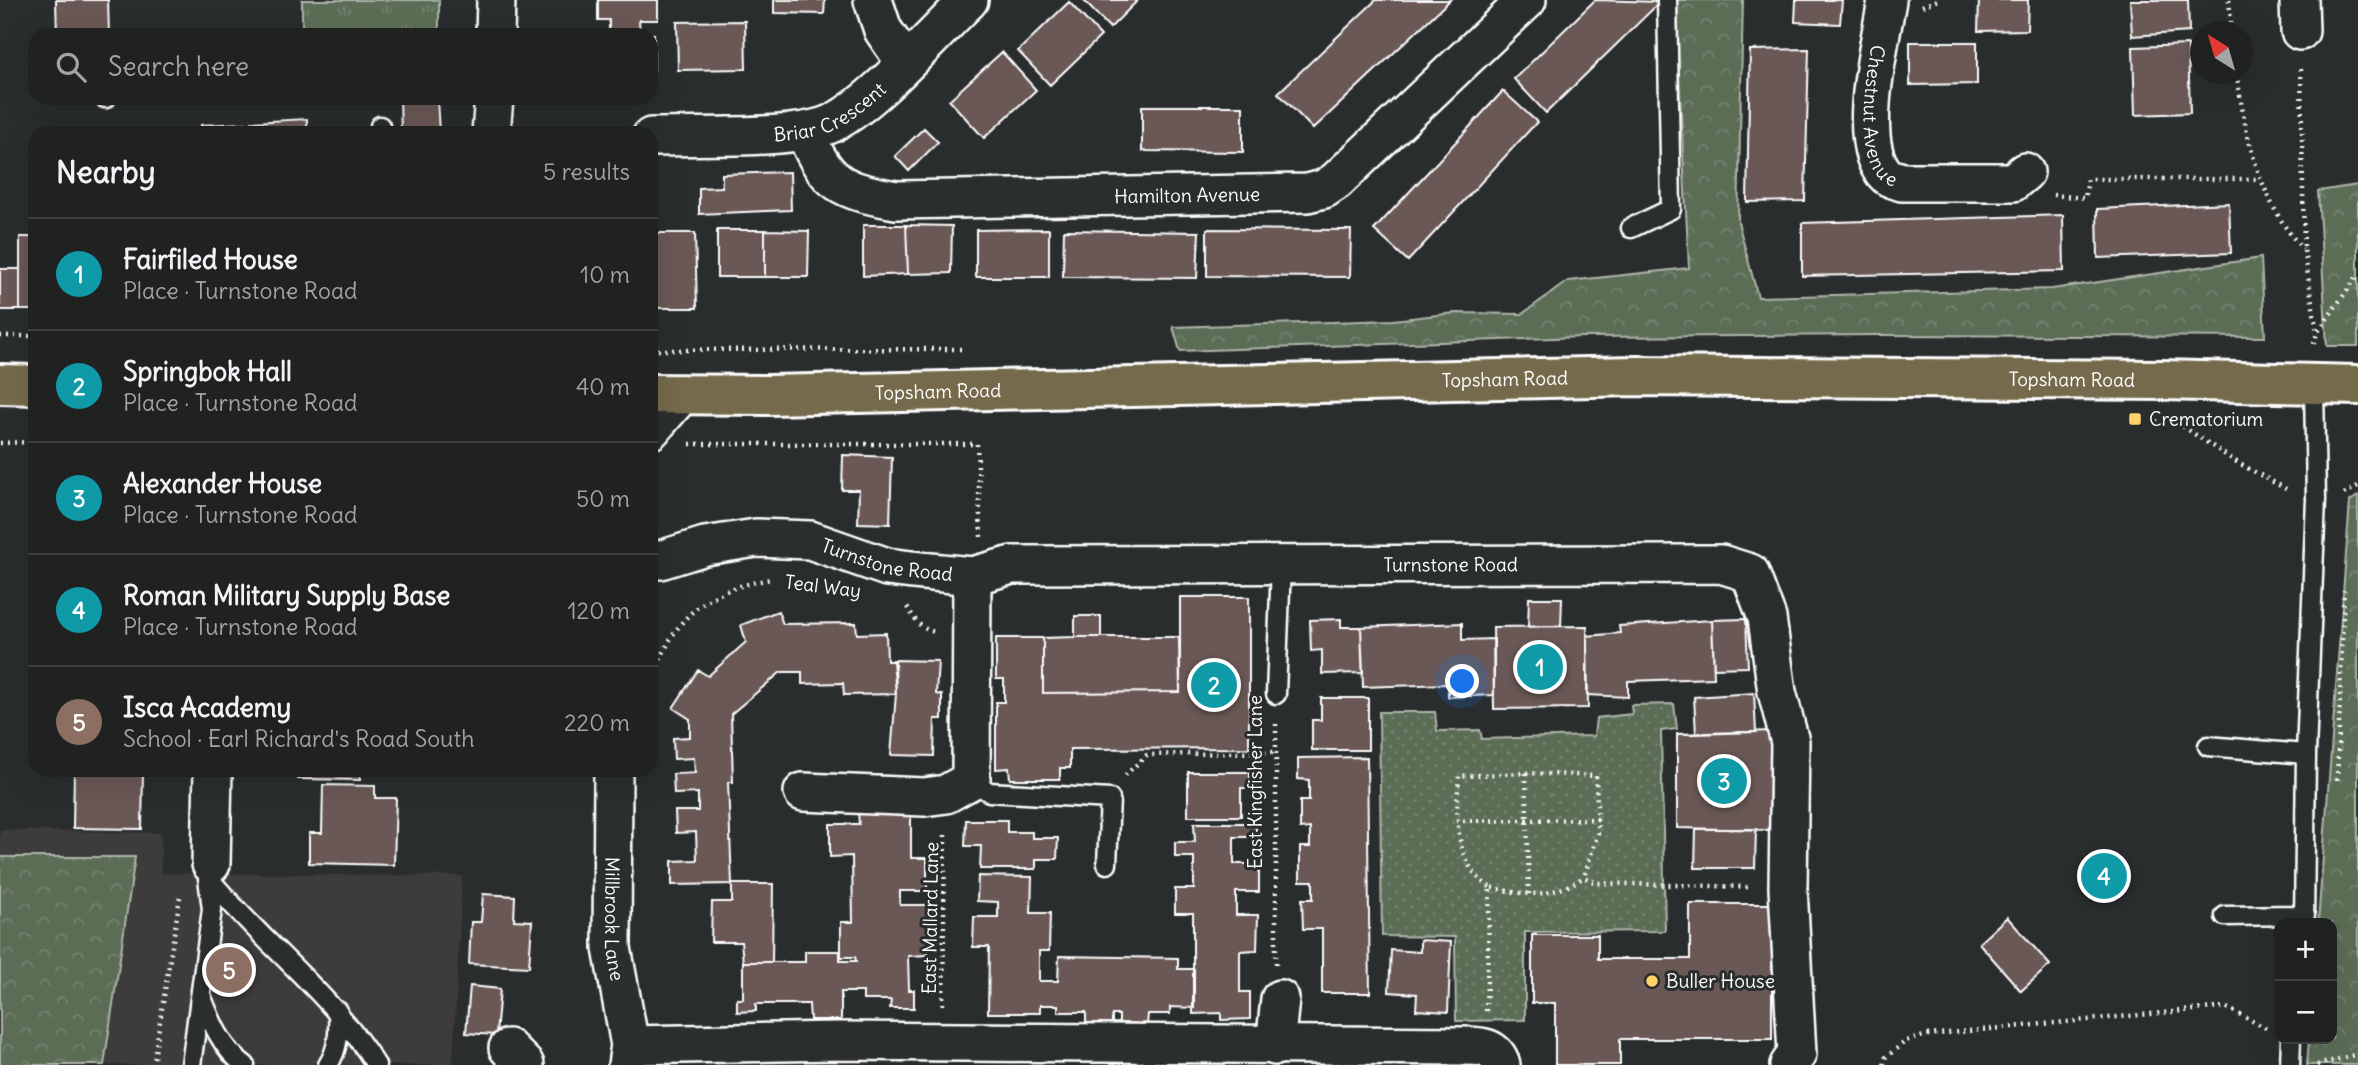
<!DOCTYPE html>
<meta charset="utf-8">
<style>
:root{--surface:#202222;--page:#2d2f2f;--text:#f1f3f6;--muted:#a2a4a5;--line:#3d3f40;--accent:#bca0f2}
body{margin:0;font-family:Delius,sans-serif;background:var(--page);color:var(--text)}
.controls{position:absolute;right:21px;bottom:21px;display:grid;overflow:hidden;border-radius:14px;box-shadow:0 7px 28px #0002}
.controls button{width:63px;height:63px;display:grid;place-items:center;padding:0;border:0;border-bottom:2px solid var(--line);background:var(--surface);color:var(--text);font:35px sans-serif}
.compass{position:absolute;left:2190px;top:21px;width:63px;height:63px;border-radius:50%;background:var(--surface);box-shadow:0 7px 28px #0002;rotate:323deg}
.you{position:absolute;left:1463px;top:682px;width:24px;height:24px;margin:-18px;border:5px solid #fff;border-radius:50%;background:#1a73e8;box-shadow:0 0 0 10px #1a73e833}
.badge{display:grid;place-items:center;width:46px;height:46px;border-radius:50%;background:var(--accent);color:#fff;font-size:23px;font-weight:700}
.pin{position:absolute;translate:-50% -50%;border:4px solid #fff;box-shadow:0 2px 7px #0006}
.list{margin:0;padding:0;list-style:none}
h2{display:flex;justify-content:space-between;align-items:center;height:91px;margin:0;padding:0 28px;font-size:30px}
h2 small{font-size:23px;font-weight:400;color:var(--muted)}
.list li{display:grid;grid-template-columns:46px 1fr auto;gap:21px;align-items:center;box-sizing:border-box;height:112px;padding:0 28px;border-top:2px solid var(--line)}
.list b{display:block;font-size:26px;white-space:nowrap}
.list p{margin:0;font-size:23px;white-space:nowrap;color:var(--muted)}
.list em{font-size:23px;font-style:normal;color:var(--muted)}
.icon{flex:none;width:38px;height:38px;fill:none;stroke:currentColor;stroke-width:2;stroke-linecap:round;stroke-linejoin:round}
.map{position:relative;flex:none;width:2358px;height:1065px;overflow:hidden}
.search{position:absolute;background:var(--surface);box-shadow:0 7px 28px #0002;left:28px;top:28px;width:630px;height:77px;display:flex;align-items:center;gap:18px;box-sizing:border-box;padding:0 24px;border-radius:21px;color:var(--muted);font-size:26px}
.panel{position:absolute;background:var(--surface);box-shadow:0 7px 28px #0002;left:28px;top:126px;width:630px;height:651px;border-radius:21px}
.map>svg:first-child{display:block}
.built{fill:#3e3a3a}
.grass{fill:url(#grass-tufts);stroke:#aeb6aa;stroke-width:2}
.forest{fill:url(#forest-crowns);stroke:#aeb6aa;stroke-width:2}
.garden{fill:url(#garden-dots);stroke:#aeb6aa;stroke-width:2}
.building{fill:#6b5957;stroke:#fff;stroke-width:2}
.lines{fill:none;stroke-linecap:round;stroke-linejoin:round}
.lane-casing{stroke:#fff;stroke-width:23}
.street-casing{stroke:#fff;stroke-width:42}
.primary-casing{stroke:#fff;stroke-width:44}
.path{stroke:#fff;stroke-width:4.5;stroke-dasharray:2 5;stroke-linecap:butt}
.lane{stroke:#2a2d2e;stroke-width:18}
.street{stroke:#2a2d2e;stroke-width:37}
.primary{stroke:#746b4b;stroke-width:38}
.poi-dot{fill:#ffd166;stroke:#2a2d2e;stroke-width:2.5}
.labels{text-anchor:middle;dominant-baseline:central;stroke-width:6;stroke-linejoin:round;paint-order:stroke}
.street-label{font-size:19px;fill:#fff;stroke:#2a2d2e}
.poi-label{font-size:19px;fill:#fff;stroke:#2a2d2e;text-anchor:start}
</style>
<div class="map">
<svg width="2358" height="1065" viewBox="0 0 2358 1065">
<defs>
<pattern id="grass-tufts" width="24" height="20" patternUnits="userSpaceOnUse" patternTransform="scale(1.75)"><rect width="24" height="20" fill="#5c6d56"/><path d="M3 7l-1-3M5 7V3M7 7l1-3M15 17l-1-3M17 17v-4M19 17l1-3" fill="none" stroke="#74836f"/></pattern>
<pattern id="forest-crowns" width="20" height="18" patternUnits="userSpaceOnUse" patternTransform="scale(1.75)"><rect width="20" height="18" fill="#5c6d56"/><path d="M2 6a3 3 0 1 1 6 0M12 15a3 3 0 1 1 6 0" fill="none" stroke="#74836f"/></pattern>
<pattern id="garden-dots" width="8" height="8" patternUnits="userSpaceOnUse" patternTransform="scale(1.75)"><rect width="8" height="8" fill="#5c6d56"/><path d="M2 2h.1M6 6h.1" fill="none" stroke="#74836f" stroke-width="1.8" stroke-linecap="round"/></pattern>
</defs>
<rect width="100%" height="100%" fill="#2a2d2e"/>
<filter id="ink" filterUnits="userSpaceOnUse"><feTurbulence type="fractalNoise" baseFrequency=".0143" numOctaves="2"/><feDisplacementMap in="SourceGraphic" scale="14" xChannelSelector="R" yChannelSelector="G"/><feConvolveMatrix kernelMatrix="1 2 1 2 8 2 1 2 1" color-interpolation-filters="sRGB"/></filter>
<g filter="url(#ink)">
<path class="built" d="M0,830l161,3v40l301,3 -9,189h-453z"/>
<path class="grass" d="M302,0h137v35h-137z"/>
<path class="forest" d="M1675,0h68l-5,222 20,75 294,-8 209,-31 4,79 -382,-2 -299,2 -404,14 -7,-24 220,-7 62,-7 67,1 46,-33 121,-13z
M2358,185v161h-31l-9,-155z
M2358,496v569h-51l2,-26h23v-116h-14l32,-422z
M0,857h135l-31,208h-104z"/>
<path class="garden" d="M1674,704l3,25 -16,2 4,200 -140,1v88l-69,1 -1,-84 -73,-1 -3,-224h56l2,19 43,-1 2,9 112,-3 2,-18 36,-4 -1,-9z"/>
<path class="building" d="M56,0h52l1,35h-52z
M598,0h60v20h-19l1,14h14v36h-3v-35h-42v-15h-11z
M774,0h51l-1,14 -50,-1z
M1083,0h55l-28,28z
M1376,0h74l-137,129 -35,-36z
M1595,0l65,2 -114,111 -32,-34z
M1796,0h46l-2,24 -45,-2z
M1979,0h49l-1,30 -49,1z
M2130,0h58l1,32 -57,4z
M1069,2l32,34 -51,49 -32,-34z
M745,21l1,48 -68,1 -1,-48z
M1910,42h67v42l-67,1z
M2188,45l2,68 -55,2 -2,-68z
M1809,49l-4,152 -58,1 3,-152z
M1002,52l34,38 -52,48 -35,-38z
M1503,91l34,31 -129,139 -34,-31z
M400,98h37l2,35h-38z
M1142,106h101v46l-101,-1z
M307,119v14h-54l-1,-11z
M246,123l1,10h-45l-1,-8z
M924,128l14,14 -29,29 -14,-15z
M790,172l1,38 -92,4v-26l23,-1v-13z
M2229,203l2,50 -133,5 -1,-49z
M2063,215l1,56 -262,5v-53z
M863,225h43l2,49 -45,2z
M906,225l46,1 -1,47 -43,1z
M1049,229v48h-73v-47z
M1207,229l144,1 -1,47 -143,-1z
M717,230h48v47h-48z
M765,230l44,1 -1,46h-43z
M1064,230l135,2 -2,46 -134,-1z
M651,233h44l2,75h-46z
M20,237h15v73h-15z
M0,269h20v41h-20z
M843,455l49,2 -2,67 -32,-1 1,-33h-17z
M1180,597h69v151l-179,1v19h-10v11h-50l-1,-11 -13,1v-67h8v-23h-8v-41h47v55l137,-1z
M1529,598h33l-1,28 -33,1z
M778,611l5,13 73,-1 1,11 29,-1 1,28h8l1,33 -52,1 -1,-12 -41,1v-12h-21l-50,42 2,68h-5l4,102 -60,1v-24l25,-1 -1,-28 -20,1 -1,-22h23v-18l-24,1 -1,-20 22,-1 -1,-15 -20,1 -1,-21 17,-1v-18l-17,-11 25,-38 10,6 38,-34 -5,-17z
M1075,616h26v21h-26z
M1341,619v8h20l2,46 -41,1v-24l-11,1 -1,-31z
M1746,619l2,48 -34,1 -2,-48z
M1712,620l2,58 -86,3v16l-41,-2v-59l33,-3 -1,-7z
M1462,623v17l32,-1v56l-46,2v-13l-85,3 -2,-60z
M1587,626l1,82 -94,1 -1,-82z
M1075,637h104l1,55 -137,1v-55z
M893,660l45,1 -2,33 6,1v24h-7l-1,37 -43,-1 5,-61z
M1754,693l2,39 -60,2 -2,-37z
M1321,698h47v52h-56v-30h9z
M1771,731v99l-94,-2v-94z
M1367,757l3,236h-48v-64h-19l-1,-30h11v-18h-13v-34h10v-19l-10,1v-28h9v-21l-11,-1v-21z
M298,770h62v10l-62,-1z
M74,771l69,1 -1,57 -69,-1z
M1188,772h62v16h-9v28h-53z
M323,785l52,1v12h21l-2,67 -85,-2v-30h13z
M911,811v47h16v33h-27v14h28v50l-20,1 1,34h5v18h-24l1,-8h-28v-8h-22v28h-31l-1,-16h-53v7l-19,1v-13h6v-37h62v-11h35v10h16l-1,-4h-14v-35h12l-1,-66 -22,1v-33h29l-1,-12z
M966,820h41v12h25v6h26l-1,21h-21v10h-56l1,-23h-16z
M1194,823h62v14h-22v27h25v28h-23v23h22l-1,35 -17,1v41h10v27l-29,1v-7l-28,1v-101h-18v-24h19v-32h-19v-15h20z
M1696,829h60l-1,39h-60z
M978,876l54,1 -1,36h19l-1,38h-10v30h19l1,-25 119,2v11h16v39l-24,-1v7h-22l-1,10 -28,-1v-8h-7v9l-26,-1v-11h-28v-7h-18v8h-52l1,-66h-16l1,-30h24v-15l-21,-1z
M732,884h41l-1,78h-29l-2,-20h-30l1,-40h20z
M483,894l32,2 -1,24 18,1 -3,46 -60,-3 2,-42h10z
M1690,904h82v135h-152v26h-65v-62h-23v-68h66v24h92z
M2007,917l43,48 -29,26 -42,-48z
M1420,940l31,2 -3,70 -32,-2 1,-16 -28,-2 2,-42 29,2z
M470,986l30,3 -4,46 -30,-2z"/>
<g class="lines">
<defs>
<path id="lane" d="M105,98h1
M380,126l1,7
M1631,228l40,-19 -4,-209
M1276,694l5,-129
M2208,746l98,8
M971,780l18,12 121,7 -3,65
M208,877c54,66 123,116 168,188
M2225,916l80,-1
M2304,923l2,-169 10,-255 -2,-113
M201,995c9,24 21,55 44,70
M191,1065l21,-156 -4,-31
M328,1065c11,-17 11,-34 10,-54
M2290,1065l1,-26"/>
<g id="street">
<path d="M873,0l10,30 22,32"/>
<path id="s1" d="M1887,0c-6,40 -34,146 0,176 3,3 10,4 15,6h111l12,-10"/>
<path d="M2299,0l1,31"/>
<path d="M495,35l1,-35"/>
<path id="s2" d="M805,132c22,53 36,58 91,68l411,-7 17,-4 12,-8 191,-181"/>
<path d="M491,133l3,-35"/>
<path id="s3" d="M651,137c45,-2 139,3 177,-12 39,-15 108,-93 141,-125"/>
<path d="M651,430l31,-36"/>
<path id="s4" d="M660,560l45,-14 51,-8 54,2 77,27 25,3 60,6 40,-11 709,-1 29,9 17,45 10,74 13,50 -2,146 9,166 -8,11"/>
<path id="s5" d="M613,770l-1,178 18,97 -3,20"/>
<path d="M803,792l121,5 22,-3 25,-14 1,-204"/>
<path d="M211,864l2,-94"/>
<path d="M630,1045l208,-4 625,5c17,0 33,0 38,19"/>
<path d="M1275,1046l5,-47"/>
<path d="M508,1048l17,17"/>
</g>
<g id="primary">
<path d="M0,384l35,1"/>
<path id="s6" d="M651,394l117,1 868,-19 527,4 195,5"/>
</g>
</defs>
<use href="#lane" class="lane-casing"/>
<use href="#street" class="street-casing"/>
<use href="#primary" class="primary-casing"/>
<path class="path" d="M2229,0l3,32
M1922,6l16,-6
M2301,69l3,181 13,83
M2237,74c8,62 23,129 66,175
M2053,195l32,3 3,-19h172
M0,336h35
M2314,344l3,-11 41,-58
M651,350l310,-1
M2156,422l22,1 55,37 53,29
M0,443l35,-1
M690,444h287l4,93
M2344,494l14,-8
M907,607c9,13 11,21 28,25
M651,686c21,-68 50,-95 120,-107
M1526,773l3,123
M1125,775l22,-20 129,-3
M2337,780l7,-190
M1456,821l142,-2
M1490,887c-37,-23 -34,-72 -31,-111l67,-3 70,3 2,57 -14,44
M1276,964v-243
M943,1005l2,-173
M1486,1011l4,-124c38,9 59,12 94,-10l12,6 153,4
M153,1065l27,-168
M1884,1065l2,-8 20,-16 21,-6 298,-28 41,21
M2317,1065l41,-11"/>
<use href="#lane" class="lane"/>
<use href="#street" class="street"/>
<use href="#primary" class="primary"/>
</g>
</g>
<g class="poi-dot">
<rect x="2128" y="412" width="14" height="14" rx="3.5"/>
<circle cx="1652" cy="981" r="7"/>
</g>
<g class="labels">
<g class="street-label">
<text stroke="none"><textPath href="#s3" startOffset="184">Briar Crescent</textPath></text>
<text stroke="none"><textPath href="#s1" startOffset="119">Chestnut Avenue</textPath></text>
<text stroke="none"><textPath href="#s2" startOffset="413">Hamilton Avenue</textPath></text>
<text stroke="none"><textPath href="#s6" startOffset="854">Topsham Road</textPath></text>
<text stroke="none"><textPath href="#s6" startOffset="1421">Topsham Road</textPath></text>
<text stroke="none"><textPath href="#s6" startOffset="287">Topsham Road</textPath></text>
<text stroke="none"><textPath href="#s4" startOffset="233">Turnstone Road</textPath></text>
<text stroke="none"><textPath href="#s4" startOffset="800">Turnstone Road</textPath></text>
<text transform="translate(823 586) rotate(7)">Teal Way</text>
<text transform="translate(1255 782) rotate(-90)">East Kingfisher Lane</text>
<text stroke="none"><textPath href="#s5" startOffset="149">Millbrook Lane</textPath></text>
<text transform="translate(930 918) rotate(-89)">East Mallard Lane</text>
</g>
<g class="poi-label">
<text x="2149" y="419">Crematorium</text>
<text x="1666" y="981">Buller House</text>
</g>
</g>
</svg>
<div class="controls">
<button>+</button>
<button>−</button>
</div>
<svg class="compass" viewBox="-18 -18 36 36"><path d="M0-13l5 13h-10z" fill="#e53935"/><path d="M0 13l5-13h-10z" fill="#a2a4a5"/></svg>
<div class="you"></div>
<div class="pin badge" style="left:1540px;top:667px;background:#0f9aa8">1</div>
<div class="pin badge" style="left:1214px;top:685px;background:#0f9aa8">2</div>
<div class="pin badge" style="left:1724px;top:781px;background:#0f9aa8">3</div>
<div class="pin badge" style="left:2104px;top:876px;background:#0f9aa8">4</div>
<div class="pin badge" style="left:229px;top:970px;background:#8d6e63">5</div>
<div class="search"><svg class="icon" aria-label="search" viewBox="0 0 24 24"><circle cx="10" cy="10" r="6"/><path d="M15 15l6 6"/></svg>Search here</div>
<section class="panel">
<h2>Nearby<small>5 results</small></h2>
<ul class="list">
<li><span class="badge" style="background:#0f9aa8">1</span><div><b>Fairfiled House</b><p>Place · Turnstone Road</p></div><em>10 m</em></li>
<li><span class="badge" style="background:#0f9aa8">2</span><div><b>Springbok Hall</b><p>Place · Turnstone Road</p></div><em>40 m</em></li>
<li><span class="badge" style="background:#0f9aa8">3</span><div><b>Alexander House</b><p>Place · Turnstone Road</p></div><em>50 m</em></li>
<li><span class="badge" style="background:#0f9aa8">4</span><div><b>Roman Military Supply Base</b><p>Place · Turnstone Road</p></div><em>120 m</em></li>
<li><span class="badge" style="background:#8d6e63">5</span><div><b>Isca Academy</b><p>School · Earl Richard's Road South</p></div><em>220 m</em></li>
</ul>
</section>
</div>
